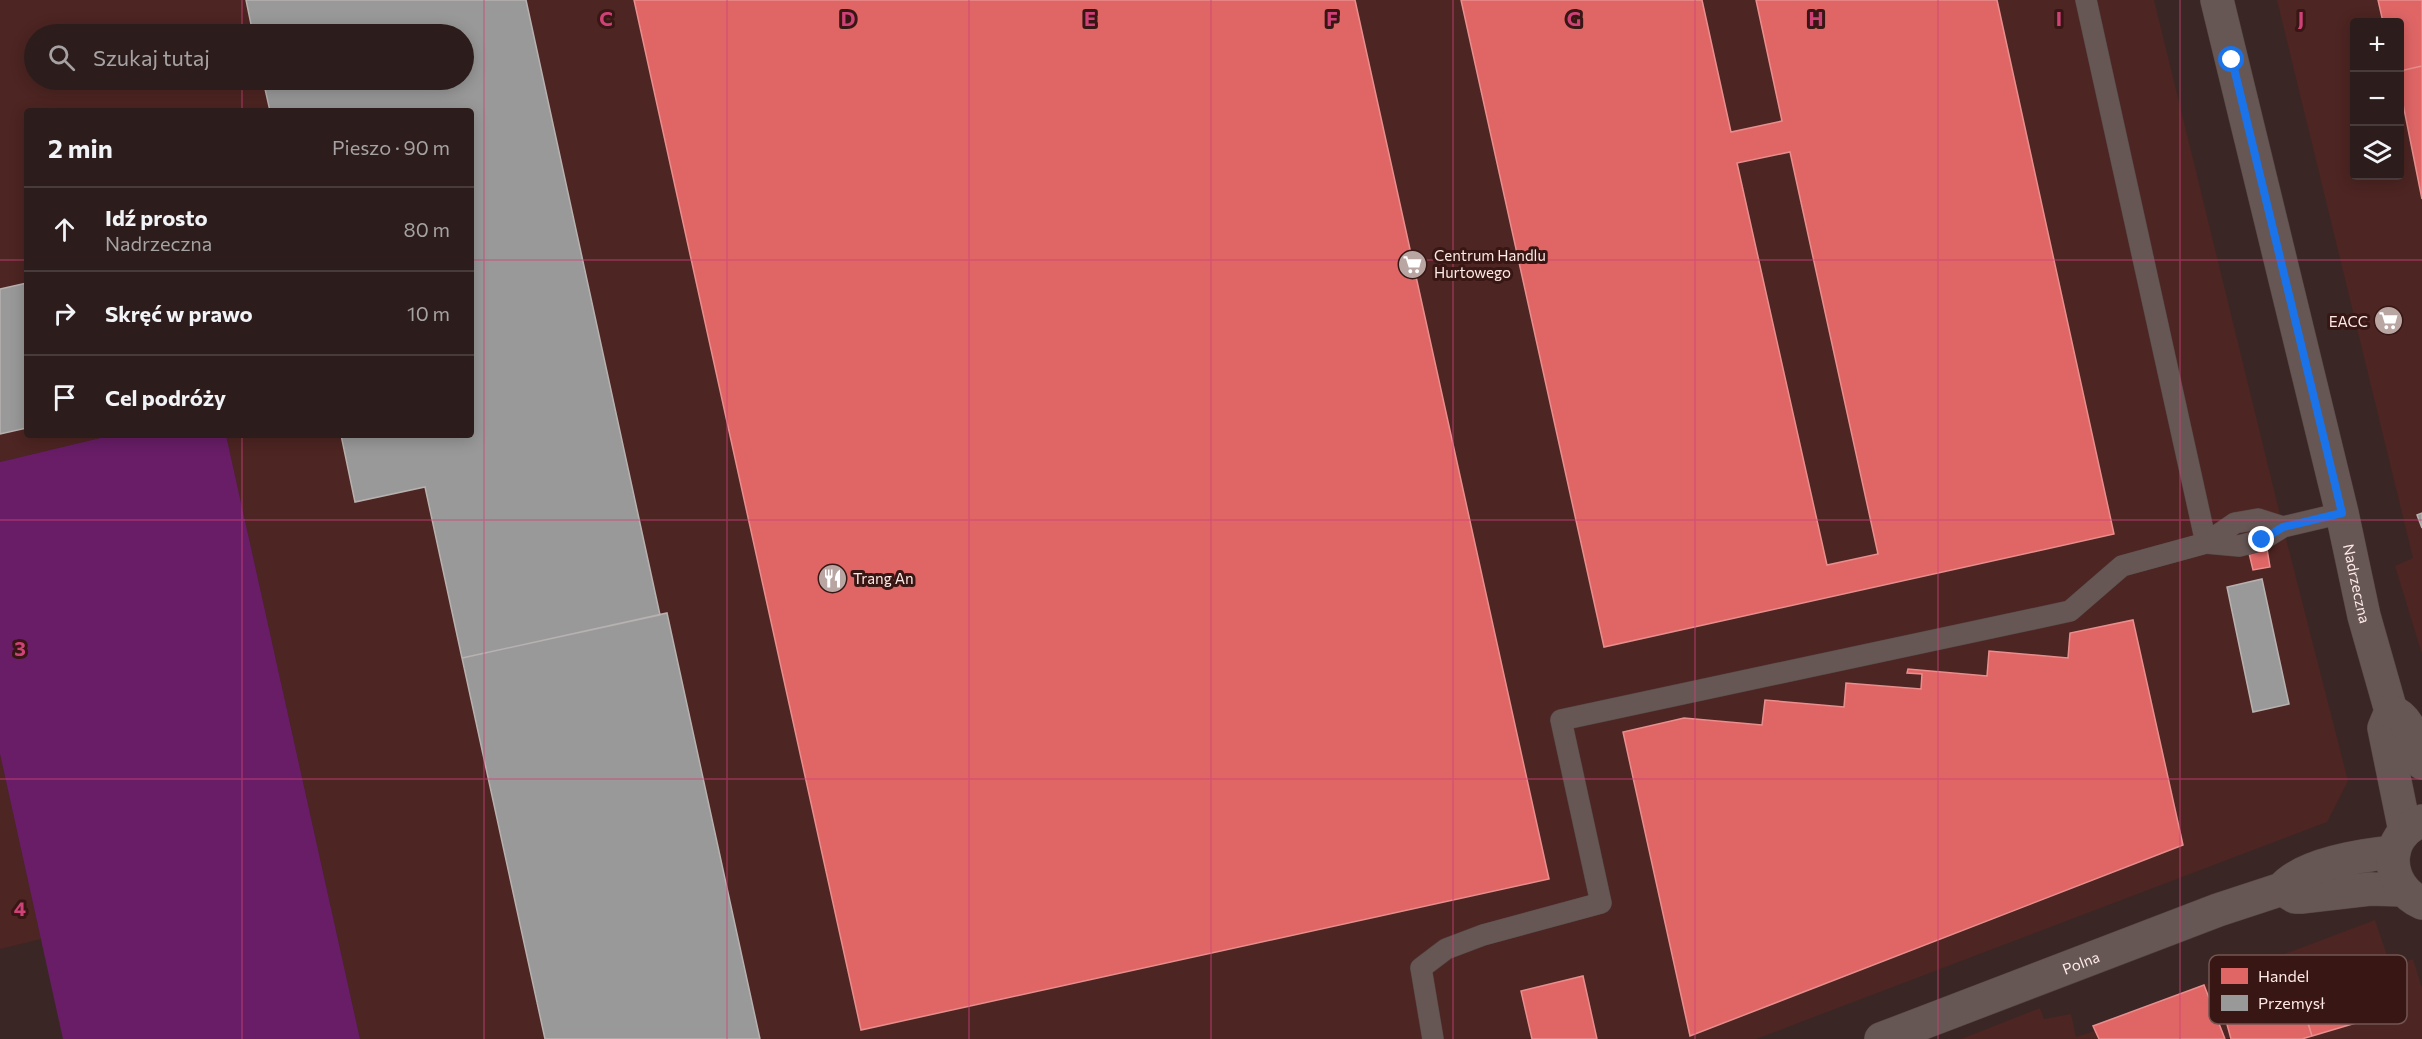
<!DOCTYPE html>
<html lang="pl">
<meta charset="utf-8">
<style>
:root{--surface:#2c1d1c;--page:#342625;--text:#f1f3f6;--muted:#a6a2a3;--line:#483b3b}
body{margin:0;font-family:Commissioner,sans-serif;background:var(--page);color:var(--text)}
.controls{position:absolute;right:18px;top:18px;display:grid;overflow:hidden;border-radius:6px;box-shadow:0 3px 15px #0003}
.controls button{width:54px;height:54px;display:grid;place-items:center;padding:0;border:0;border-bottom:2px solid var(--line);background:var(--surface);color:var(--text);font:30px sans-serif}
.stop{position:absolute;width:18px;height:18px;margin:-14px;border:4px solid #1a73e8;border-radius:50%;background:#fff}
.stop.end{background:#1a73e8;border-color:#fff;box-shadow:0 2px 6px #0008}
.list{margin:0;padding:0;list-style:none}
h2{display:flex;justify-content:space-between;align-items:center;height:78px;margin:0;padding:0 24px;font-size:26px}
h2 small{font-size:20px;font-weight:400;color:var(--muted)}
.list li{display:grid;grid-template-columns:39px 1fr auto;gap:18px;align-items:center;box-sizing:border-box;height:84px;padding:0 24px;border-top:2px solid var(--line)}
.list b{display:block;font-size:22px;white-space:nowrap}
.list p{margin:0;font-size:20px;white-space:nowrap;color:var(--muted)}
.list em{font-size:20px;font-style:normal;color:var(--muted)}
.icon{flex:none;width:33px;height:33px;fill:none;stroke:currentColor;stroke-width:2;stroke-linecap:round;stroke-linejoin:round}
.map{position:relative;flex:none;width:2422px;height:1039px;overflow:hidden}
.search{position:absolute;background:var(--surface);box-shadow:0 3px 15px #0003;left:24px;top:24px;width:450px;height:66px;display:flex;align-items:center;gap:15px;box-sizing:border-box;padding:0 21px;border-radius:33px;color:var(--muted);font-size:22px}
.panel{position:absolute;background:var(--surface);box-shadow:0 3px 15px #0003;left:24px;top:108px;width:450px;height:330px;border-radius:6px}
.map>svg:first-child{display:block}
.built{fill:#4d2522;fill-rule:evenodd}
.green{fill:#681d66}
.shops{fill:#e06666;stroke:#e98e8d;stroke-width:1.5;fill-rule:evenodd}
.industry{fill:#999;stroke:#b7b1b0;stroke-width:1.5}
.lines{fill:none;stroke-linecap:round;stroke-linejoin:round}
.lane-casing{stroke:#544443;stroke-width:22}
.street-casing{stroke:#544443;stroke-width:34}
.secondary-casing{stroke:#544443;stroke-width:34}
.lane{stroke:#665755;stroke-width:21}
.street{stroke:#665755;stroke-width:33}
.secondary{stroke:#665755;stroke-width:33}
.route{stroke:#1a73e8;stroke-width:8}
.grid{fill:none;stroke:#ce4277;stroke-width:1.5;stroke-opacity:0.55}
.labels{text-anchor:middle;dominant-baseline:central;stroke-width:6;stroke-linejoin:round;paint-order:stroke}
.poi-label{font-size:15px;fill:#feeae7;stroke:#381613;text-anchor:start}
.street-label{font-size:15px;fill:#feeae7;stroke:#381613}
.key{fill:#381613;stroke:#735653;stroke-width:1.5}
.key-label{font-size:16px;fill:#feeae7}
.grid-label{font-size:20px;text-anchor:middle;font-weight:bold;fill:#ce4277;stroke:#381613;stroke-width:6;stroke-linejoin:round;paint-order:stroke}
</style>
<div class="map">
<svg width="2422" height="1039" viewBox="0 0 2422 1039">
<rect width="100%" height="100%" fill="#3a2725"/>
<path class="built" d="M0,0h2154l129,527 65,254 -21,41 -571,217h-1396l-134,-604h245v-324h-444v324h86l-113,27zM34,34h430v46h-430z
M2277,0h145v654l-27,-88 18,-8zM2354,22h46v154h-46z
M0,754l41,185 -41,10z
M2375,920l16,47 22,-8 9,29v51h-461l79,-31 4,11 27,-5 5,23 19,-6 -2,-5z"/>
<path class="green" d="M113,435h113l134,604h-297l-63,-285v-292z"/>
<path class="shops" d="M634,0h721l194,879 -688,151z
M1461,0h241l29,132 51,-11 -26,-121h241l117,534 -510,113zM1790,152l88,402 -51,11 -90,-402z
M2378,0h44v66l-22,5v-49h-17z
M2422,66v133l-22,-110v-18z
M2267,549l3,18 -17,3 -4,-17z
M2133,620l50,225 -493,191 -67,-304 61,-14 78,7 3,-25 79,7 2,-24 75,6 1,-15 -15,-1 1,-4 79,7 2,-25 79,7 2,-25z
M2288,960l24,76 -10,3h-71l-16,-58z
M2364,966l7,23 23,-7 9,27 -91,27 -15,-50z
M1583,976l14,63h-65l-11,-48z
M2204,985l21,54h-126l-6,-13z"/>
<path class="industry" d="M246,0h280l134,615 -198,43 -37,-171 -70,15 -14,-67h130v-324h-201l-7,-31h201v-46h-211z
M27,283v145l-27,6v-145z
M2422,513v15l-5,-13z
M2262,579l27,125 -36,8 -26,-125z
M667,613l93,426h-215l-83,-381z"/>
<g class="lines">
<defs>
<path id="lane" d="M2086,0l120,543
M2206,543l33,3 23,-6 21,-13 59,-14
M1433,1039l-12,-71 25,-19 37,-14 118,-32 -40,-183 509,-109 52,-45 84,-23 29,-20 23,-4 25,8"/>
<g id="street">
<path d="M2282,889l13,8h6l69,-8 33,1"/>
<path id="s1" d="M1881,1039l337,-129 64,-21c20,-25 81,-34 112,-37"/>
</g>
<g id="secondary">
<path id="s2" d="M2217,0l125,513 22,103 27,95 -7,17 21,103"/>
<path d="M2391,711c20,7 24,33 31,52"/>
<path d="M2422,821c-40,14 -37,66 0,82"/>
</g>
</defs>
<use href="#lane" class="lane-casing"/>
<use href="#street" class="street-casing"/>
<use href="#secondary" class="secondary-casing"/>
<use href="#lane" class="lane"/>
<use href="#street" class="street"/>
<use href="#secondary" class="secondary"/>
</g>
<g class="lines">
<path class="route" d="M2232,60l110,453 -59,14 -21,13"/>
</g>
<path class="grid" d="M242,0v34M484,0v1039M727,0v1039M969,0v1039M1211,0v1039M1453,0v1039M1695,0v1039M1938,0v1039M2180,0v1039M242,80v31M0,260h27M471,260h1951M242,435v604M0,520h2422M0,779h2422"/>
<defs>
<symbol id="supermarket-disc" viewBox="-11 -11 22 22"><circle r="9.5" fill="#b9a6a3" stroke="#381613"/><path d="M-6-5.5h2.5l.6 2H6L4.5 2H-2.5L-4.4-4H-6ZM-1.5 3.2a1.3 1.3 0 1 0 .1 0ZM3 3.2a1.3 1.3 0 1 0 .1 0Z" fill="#fff"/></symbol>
<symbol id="restaurant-disc" viewBox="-11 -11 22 22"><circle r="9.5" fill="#b9a6a3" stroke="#381613"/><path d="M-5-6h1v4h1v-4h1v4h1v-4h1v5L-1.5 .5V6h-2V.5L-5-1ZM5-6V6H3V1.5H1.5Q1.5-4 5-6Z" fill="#fff"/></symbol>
</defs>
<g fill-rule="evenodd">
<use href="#supermarket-disc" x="1396" y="248" width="33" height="33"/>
<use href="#supermarket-disc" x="2372" y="304" width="33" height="33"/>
<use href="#restaurant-disc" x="816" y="562" width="33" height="33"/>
</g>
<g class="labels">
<g class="poi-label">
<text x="1434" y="255">Centrum Handlu<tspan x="1434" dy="17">Hurtowego</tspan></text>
<text x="2368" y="321" text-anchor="end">EACC</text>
<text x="853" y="578">Trang An</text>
</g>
<g class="street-label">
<text stroke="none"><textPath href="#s2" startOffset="600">Nadrzeczna</textPath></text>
<text stroke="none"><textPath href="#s1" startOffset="214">Polna</textPath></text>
</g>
</g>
<rect x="2209" y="955" width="198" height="69" rx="9" class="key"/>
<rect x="2221" y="968" width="27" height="16" fill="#e06666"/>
<rect x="2221" y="995" width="27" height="16" fill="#999"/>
<g class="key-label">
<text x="2258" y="982">Handel</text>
<text x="2258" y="1009">Przemysł</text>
</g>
<g class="grid-label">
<text x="606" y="26">C</text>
<text x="848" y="26">D</text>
<text x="1090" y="26">E</text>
<text x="1332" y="26">F</text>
<text x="1574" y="26">G</text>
<text x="1816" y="26">H</text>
<text x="2059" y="26">I</text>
<text x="2301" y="26">J</text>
<text x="20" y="656">3</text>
<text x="20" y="916">4</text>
</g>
</svg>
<div class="controls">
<button>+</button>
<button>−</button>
<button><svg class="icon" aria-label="layers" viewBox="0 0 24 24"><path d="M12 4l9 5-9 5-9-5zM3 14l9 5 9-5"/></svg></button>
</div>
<div class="stop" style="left:2232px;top:60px"></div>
<div class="stop end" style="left:2262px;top:540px"></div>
<div class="search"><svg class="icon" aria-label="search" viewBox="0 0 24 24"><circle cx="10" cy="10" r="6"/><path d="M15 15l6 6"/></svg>Szukaj tutaj</div>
<section class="panel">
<h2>2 min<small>Pieszo · 90 m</small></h2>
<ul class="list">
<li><svg class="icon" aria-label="ahead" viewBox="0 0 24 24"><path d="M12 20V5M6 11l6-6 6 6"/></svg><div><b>Idź prosto</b><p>Nadrzeczna</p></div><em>80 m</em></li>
<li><svg class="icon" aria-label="right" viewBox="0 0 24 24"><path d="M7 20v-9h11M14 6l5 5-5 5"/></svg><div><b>Skręć w prawo</b></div><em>10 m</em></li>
<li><svg class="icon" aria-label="arrive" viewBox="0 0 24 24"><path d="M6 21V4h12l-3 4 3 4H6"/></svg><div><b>Cel podróży</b></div></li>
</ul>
</section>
</div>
